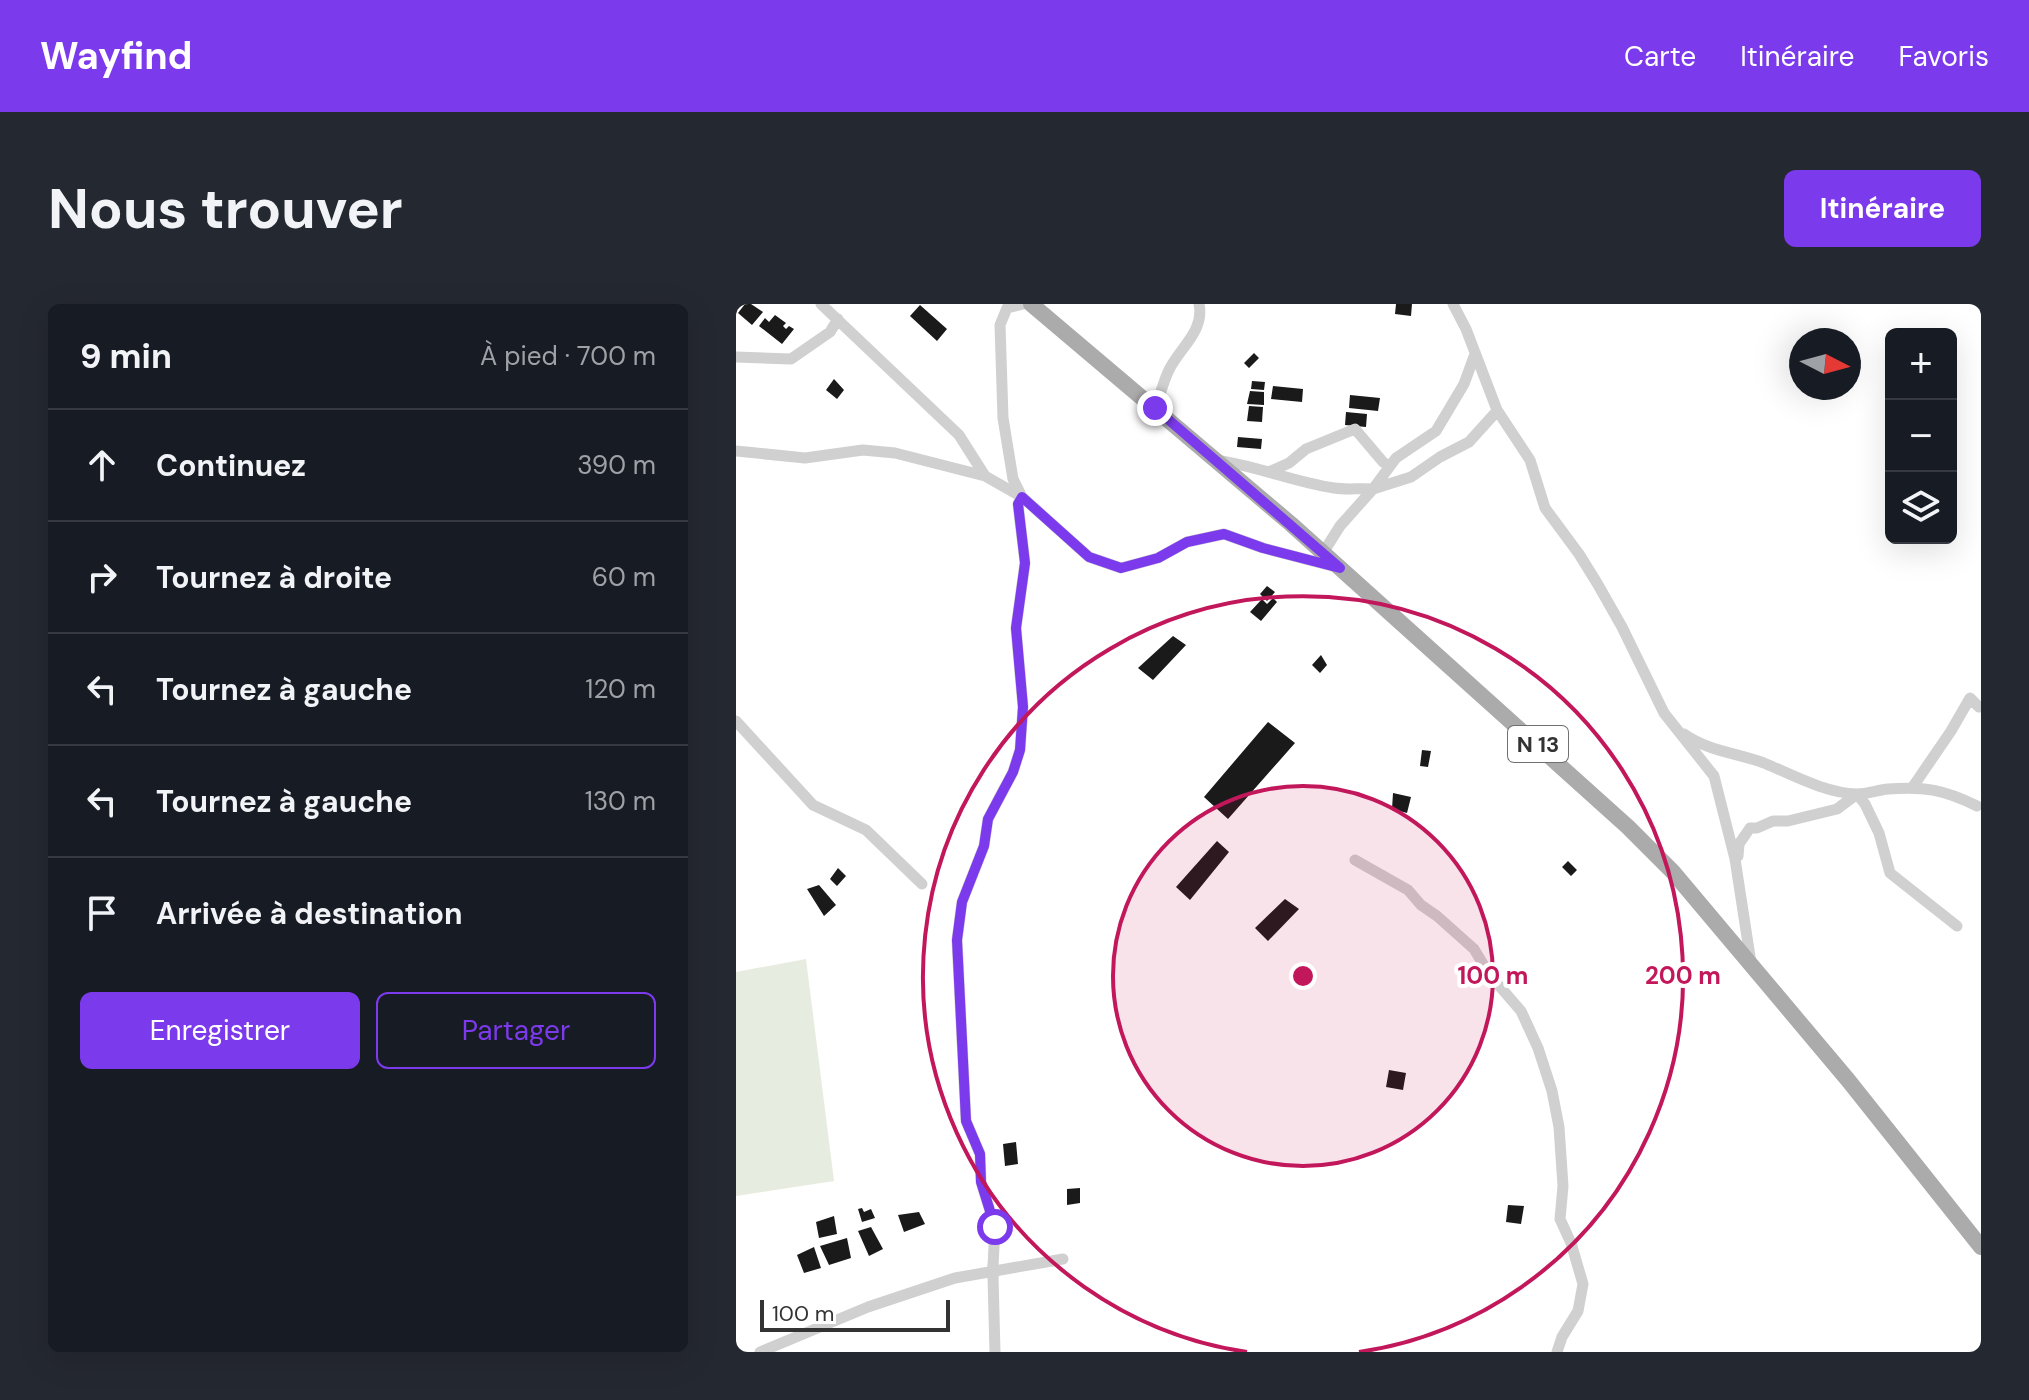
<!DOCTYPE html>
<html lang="fr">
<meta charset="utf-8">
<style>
:root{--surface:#171b24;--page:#242831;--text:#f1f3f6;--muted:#9ea1a6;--line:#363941;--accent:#7c3aed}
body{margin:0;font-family:"DM Sans",sans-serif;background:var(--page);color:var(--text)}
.controls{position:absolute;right:24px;top:24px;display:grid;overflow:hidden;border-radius:12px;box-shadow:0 8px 32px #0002}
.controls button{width:72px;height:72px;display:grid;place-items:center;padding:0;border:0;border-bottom:2px solid var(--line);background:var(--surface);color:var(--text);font:40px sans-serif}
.compass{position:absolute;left:1053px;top:24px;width:72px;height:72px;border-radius:50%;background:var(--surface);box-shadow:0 8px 32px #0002;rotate:96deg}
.scale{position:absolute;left:24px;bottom:20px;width:190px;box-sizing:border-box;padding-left:8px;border:4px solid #333;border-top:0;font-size:22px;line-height:28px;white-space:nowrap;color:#333;-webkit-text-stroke:6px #fff;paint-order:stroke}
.stop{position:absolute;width:24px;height:24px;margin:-18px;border:6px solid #7c3aed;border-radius:50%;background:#fff}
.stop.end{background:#7c3aed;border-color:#fff;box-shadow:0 2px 8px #0008}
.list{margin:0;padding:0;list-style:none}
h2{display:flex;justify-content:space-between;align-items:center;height:104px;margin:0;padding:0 32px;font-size:34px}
h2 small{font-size:26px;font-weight:400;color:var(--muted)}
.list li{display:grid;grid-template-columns:52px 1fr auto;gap:24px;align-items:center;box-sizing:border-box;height:112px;padding:0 32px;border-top:2px solid var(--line)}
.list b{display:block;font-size:30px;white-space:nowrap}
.list em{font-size:26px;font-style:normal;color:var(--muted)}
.actions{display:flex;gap:16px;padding:24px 32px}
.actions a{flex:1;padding:18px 0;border:2px solid var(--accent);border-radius:12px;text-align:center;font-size:28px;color:var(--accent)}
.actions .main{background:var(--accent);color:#fff}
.icon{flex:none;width:44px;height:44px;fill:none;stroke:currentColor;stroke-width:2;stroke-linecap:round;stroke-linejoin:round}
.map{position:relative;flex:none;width:1245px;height:1048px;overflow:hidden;border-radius:12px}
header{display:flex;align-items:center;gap:48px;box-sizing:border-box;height:112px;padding:0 40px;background:var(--accent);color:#fff}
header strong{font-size:38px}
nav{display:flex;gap:44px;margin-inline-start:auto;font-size:28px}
.intro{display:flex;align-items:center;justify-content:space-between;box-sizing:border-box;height:192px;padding:0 48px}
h1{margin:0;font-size:56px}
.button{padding:20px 36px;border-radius:12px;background:var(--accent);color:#fff;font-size:28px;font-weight:700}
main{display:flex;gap:48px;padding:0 48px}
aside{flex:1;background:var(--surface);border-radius:12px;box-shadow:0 8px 32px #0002}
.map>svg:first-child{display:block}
.green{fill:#e6ecdf}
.building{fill:#1a1a1a}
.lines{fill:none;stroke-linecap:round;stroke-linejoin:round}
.street{stroke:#d0d0d0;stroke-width:11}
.primary{stroke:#ababab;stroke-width:16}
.street-bridge{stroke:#d0d0d0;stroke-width:11}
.route{stroke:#7c3aed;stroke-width:10}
.ring{fill:none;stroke:#c2185b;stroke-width:4}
.labels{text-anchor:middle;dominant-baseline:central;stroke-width:8;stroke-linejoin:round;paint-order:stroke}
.shield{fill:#fff;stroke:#707070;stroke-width:2}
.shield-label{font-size:22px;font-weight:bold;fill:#333}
.centre{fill:#c2185b;stroke:#fff;stroke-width:4}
.ring-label{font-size:24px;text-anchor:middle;font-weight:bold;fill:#c2185b;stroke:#fff;stroke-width:8;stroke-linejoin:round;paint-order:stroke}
</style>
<header>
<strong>Wayfind</strong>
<nav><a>Carte</a><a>Itinéraire</a><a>Favoris</a></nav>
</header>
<div class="intro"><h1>Nous trouver</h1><a class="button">Itinéraire</a></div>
<main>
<aside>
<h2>9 min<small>À pied · 700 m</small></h2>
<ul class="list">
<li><svg class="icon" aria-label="ahead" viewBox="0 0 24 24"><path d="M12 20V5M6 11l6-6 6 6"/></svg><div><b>Continuez</b></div><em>390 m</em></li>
<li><svg class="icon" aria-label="right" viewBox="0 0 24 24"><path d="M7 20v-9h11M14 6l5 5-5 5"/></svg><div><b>Tournez à droite</b></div><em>60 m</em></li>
<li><svg class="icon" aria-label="left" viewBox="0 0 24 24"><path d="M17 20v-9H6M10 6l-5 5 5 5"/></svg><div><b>Tournez à gauche</b></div><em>120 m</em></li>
<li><svg class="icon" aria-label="left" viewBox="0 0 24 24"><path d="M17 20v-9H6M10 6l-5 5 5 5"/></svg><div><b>Tournez à gauche</b></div><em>130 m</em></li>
<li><svg class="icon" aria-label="arrive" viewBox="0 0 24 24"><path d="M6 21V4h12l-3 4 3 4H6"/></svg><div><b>Arrivée à destination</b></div></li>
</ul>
<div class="actions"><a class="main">Enregistrer</a><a>Partager</a></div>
</aside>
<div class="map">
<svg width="1245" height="1048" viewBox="0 0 1245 1048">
<rect width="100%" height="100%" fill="#fff"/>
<path class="green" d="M70,655l28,222 -98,15v-224z"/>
<path class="building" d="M9,0h6l12,8 -11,13 -14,-12z
M660,0h16l-1,12 -16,-2z
M184,1l27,24 -10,12 -27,-25z
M39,11l11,8 -3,3 3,3 3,-3 5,3 -12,15 -23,-18 6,-8 4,4z
M518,49l5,5 -10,10 -5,-5z
M98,75l10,11 -7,9 -11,-9z
M516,77l13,1 -1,8 -13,-1z
M537,82l30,3 -1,13 -31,-3z
M514,87l14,1v13l-17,-1z
M614,91l30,3 -2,13 -29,-3z
M513,102l14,1 -1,15 -15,-1z
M610,108l21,2 -1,13 -21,-2z
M502,133l24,2 -1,10 -24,-2z
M531,282l8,6 -8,9 -7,-7z
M537,294l4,4 -16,19 -11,-9 12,-13 5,5z
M437,332l13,9 -33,35 -15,-12z
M585,351l6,10 -7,8 -8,-8z
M532,418l27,21 -67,76 -24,-22z
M686,446l9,1 -3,16 -8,-1z
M657,489l18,4 -4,16 -15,-4z
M481,537l12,11 -39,48 -14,-13z
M832,557l9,9 -6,6 -9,-9z
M102,564l8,8 -9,10 -7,-7z
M83,581l17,20 -12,11 -17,-27z
M549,595l14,10 -31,32 -13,-13z
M653,766l17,3 -3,17 -17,-3z
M280,838l2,22 -13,2 -2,-22z
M344,884v15l-13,2v-16z
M772,901l16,1 -3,18 -15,-2z
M126,904l2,4 7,-3 4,9 -13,4 -4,-13z
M183,908l6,12 -21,8 -6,-17z
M98,912l3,18 -18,4 -3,-16z
M135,923l12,22 -14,7 -11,-25z
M111,934l4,20 -22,7 -9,-19z
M78,943l7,21 -17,5 -7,-18z"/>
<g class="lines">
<path class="street" d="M85,0l138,131 26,41 37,21 67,60 32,11 37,-10 29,-16 37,-8 39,14 73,19
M717,0l13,25 31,81 33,50 15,48 34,46 18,29 25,44 42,86 50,63 21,83 16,104
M0,53l55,2 39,-27 8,-13
M419,104c5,-12 8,-25 13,-36 10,-23 37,-40 31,-68
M0,147l69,7 58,-8 32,3 90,23
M480,156c41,6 78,22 118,28 13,2 26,0 39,1l23,-31 40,-27 28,-47 11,-30
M535,167l18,-8 17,-14 49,-20 28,33 6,4
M587,249l17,-27 33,-37 38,-12 29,-20 29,-15 28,-31
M0,417l77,84 53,25 56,54
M948,430c24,17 53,19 80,29 29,12 61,30 93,31 10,0 21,-4 31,-5 36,-3 57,1 89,17
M1176,484l39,-57 19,-33 9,9
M1002,552l1,-12 11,-16h7l16,-7h15l49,-12 20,-15 8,10 14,29 11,40 67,53
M619,556l53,30 13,15 16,11 37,33 15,25 32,37 17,37 14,43 7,36 4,59 -3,33 11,24 12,41 -5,27 -16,26 -5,15
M257,962l2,-39 -14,-45 -1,-28 -14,-33 -9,-181 5,-38 22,-56 4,-27 25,-47 7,-22 3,-43 -7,-79 9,-65 -7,-59 4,-7 -9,-18 -10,-61 -3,-93 7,-17 16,-4
M257,973l2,75
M24,1048l108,-45 87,-29 108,-19"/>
<path class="primary" d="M295,0l260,220 337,303 45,45 175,208 133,167"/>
<path class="street-bridge" d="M257,962v11"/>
</g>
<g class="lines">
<path class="route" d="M259,923l-14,-45 -1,-28 -14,-33 -9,-181 5,-38 22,-56 4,-27 25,-47 7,-22 3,-43 -7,-79 9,-65 -7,-59 4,-7 67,60 32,11 37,-10 29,-16 37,-8 39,14 77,20 -185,-160"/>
</g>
<circle cx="567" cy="672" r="190" fill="#c2185b" fill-opacity=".12"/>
<g class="ring">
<circle cx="567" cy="672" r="190"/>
<path d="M511 1048A380 380 0 1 1 623 1048"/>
</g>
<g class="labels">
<rect class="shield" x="772" y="422" width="60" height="36" rx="6"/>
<g class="shield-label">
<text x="802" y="440">N 13</text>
</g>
</g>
<circle cx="567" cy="672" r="12" class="centre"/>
<g class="ring-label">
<text x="757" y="680">100 m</text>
<text x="947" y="680">200 m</text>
</g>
</svg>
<div class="controls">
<button>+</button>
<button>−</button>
<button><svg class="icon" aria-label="layers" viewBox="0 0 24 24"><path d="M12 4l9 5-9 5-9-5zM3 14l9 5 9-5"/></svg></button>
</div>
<svg class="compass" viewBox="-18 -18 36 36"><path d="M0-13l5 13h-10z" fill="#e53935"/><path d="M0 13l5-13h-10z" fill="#9ea1a6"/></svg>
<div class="scale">100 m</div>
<div class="stop" style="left:259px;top:923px"></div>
<div class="stop end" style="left:419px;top:104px"></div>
</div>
</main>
